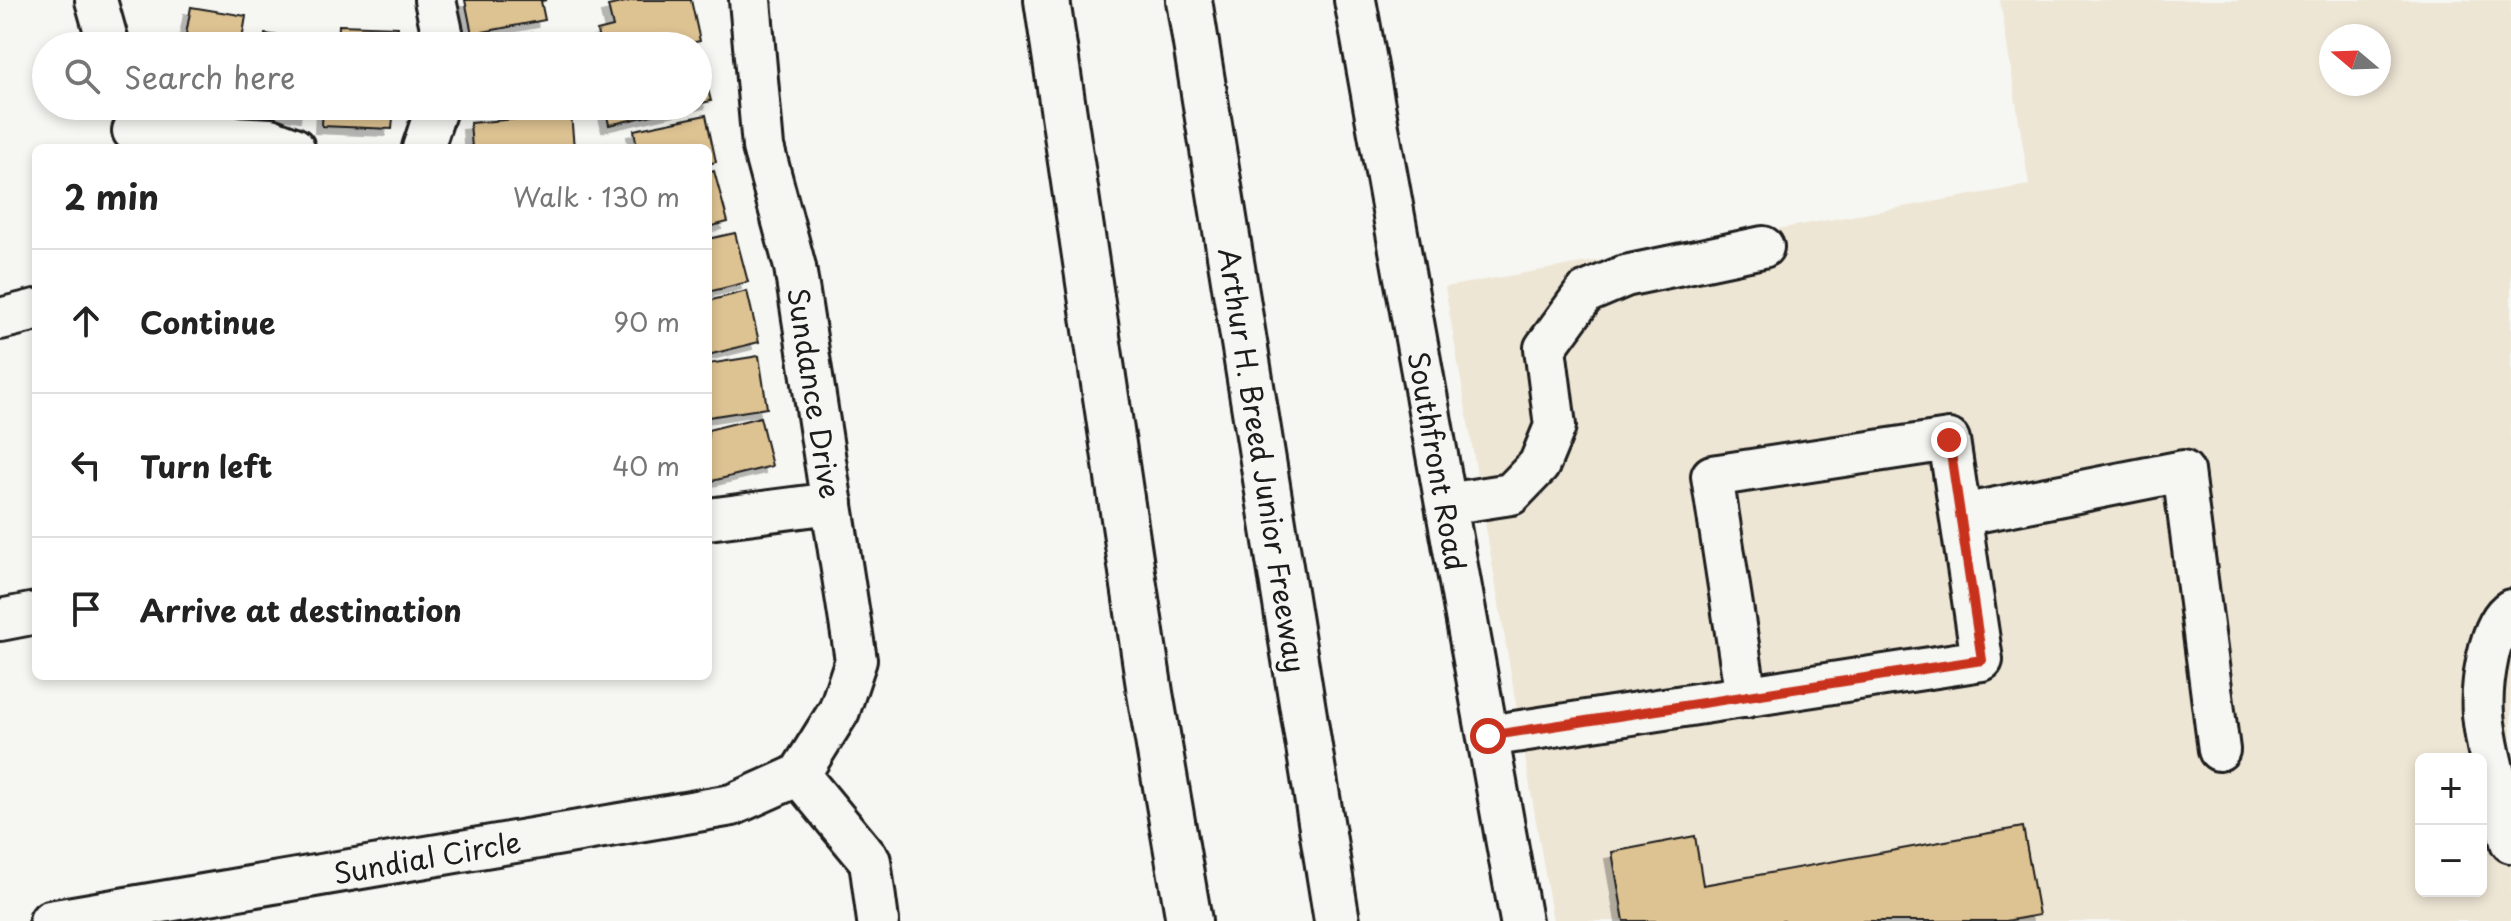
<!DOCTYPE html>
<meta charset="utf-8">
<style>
:root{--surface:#fff;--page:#f6f6f6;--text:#222;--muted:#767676;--line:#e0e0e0}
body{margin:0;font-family:"Playpen Sans",sans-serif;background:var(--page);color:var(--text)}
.controls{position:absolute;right:24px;bottom:24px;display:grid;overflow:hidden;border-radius:12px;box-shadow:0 4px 12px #0003}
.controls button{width:72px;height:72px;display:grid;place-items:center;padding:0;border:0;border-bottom:2px solid var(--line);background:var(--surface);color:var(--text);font:40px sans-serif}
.compass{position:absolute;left:2319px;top:24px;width:72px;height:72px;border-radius:50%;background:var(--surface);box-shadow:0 4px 12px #0003;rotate:289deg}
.stop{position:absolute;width:24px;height:24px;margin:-18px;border:6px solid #c8321e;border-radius:50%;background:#fff}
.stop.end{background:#c8321e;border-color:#fff;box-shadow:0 2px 8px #0008}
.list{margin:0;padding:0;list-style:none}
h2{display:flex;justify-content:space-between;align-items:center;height:104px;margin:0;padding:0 32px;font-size:34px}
h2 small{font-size:26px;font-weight:400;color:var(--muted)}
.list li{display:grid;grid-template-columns:52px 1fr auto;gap:24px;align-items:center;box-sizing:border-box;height:144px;padding:0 32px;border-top:2px solid var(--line)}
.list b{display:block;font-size:30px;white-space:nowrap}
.list em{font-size:26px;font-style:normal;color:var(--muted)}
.icon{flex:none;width:44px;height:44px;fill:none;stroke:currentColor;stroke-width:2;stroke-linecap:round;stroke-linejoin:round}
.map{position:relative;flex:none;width:2511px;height:921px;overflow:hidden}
.search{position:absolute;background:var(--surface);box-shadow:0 4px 12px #0003;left:32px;top:32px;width:680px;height:88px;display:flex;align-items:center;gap:20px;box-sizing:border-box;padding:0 28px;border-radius:44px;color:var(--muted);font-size:30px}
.panel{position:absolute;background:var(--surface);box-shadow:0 4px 12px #0003;left:32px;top:144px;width:680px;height:536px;border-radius:12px}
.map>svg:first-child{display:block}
.built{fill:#eee6d5;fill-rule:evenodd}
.building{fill:#ddc292;stroke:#1c1c1c;stroke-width:2;filter:url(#shadow)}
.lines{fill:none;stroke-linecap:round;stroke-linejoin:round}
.minor-casing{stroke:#1c1c1c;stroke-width:46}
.highway-casing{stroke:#1c1c1c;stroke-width:50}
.minor{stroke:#f6f6f2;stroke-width:40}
.highway{stroke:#f6f6f2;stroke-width:44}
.route{stroke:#c8321e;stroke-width:10}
.labels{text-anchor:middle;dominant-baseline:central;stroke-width:8;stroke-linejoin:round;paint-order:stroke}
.street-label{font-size:28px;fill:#1c1c1c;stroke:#f6f6f2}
</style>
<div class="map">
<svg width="2511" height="921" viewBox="0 0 2511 921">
<defs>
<filter id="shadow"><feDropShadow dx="-7" dy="7" stdDeviation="0" flood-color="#0004"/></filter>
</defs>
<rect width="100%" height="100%" fill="#f6f6f2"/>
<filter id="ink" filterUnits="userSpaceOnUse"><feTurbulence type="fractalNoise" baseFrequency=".0125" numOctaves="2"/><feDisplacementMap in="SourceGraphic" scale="16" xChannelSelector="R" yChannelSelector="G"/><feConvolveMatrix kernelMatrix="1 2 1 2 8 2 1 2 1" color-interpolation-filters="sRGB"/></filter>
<g filter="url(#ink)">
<path class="built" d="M2000,0h511v921h-958l-108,-634 584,-102zM2331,36h48v48h-48zM2421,759h60v132h-60z"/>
<path class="building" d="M465,0h82l-6,1 4,19 -73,14z
M634,0h57l9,41 -22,5h-78l-3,-15 16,-4 -5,-21z
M191,7l55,9 -5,30h-69l1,-8 12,2z
M339,25l59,2 -1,19h-59z
M532,33l1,9 38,-6 2,10h-99l-1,-4z
M265,34l53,7 -1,5h-54z
M698,50l13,51 -13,3z
M253,106h55l-1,8z
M323,106h71l-2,23 -70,-3z
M605,106h86l-82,19z
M571,114l3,34h-102l-2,-25z
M706,115l10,47 -8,2v-16h-71l-3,-18z
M714,171l14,51 -20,5v-54z
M735,233l13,49 -40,10v-53z
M747,291l12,51 -51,13v-54z
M759,356l8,52 -59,9v-53z
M760,417l12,49 -64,16v-52z
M2023,827l16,88 -33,6h-382l-12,-69 83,-16 8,49z"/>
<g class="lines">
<defs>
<path id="minor" d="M96,0l13,46
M435,0l10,46
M750,0l13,147 32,120 61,393 -17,51 -40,64
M1355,0l166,921
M133,131l137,8 24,9
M423,148l14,-42
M0,319l36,-9
M1446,504l65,-10 28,-29 16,-39 -10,-78 40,-55 40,-17 138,-29
M1961,515l222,-44 36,279
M708,519l124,-16
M2511,610c-23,14 -30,79 -28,104 4,42 19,86 28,128
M0,620l36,-7
M1488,736l33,-5 461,-71 -33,-220 -237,36 34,221
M799,775l71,86 8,60
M50,921l682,-116 67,-30"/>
<path id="highway" d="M1047,0l103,693 39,228
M1189,0l148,921"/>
</defs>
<use href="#minor" class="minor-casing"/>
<use href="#highway" class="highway-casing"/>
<use href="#minor" class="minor"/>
<use href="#highway" class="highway"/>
</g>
</g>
<g class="lines" filter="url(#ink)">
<path class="route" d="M1488,736l494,-76 -33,-220"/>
</g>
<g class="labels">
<g class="street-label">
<text transform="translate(815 393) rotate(81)">Sundance Drive</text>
<text transform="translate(1263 460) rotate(81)">Arthur H. Breed Junior Freeway</text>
<text transform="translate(1438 461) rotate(80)">Southfront Road</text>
<text transform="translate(427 857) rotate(-10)">Sundial Circle</text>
</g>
</g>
</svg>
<div class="controls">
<button>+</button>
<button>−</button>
</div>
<svg class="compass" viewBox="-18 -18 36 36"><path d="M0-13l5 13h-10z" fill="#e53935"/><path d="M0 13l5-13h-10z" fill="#767676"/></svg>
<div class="stop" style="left:1488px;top:736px"></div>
<div class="stop end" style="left:1949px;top:440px"></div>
<div class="search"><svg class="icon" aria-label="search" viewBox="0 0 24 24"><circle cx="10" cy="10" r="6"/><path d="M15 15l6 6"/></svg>Search here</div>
<section class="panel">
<h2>2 min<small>Walk · 130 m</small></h2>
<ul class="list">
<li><svg class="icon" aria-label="ahead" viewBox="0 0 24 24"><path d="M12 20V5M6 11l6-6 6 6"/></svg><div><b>Continue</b></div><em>90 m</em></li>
<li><svg class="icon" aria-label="left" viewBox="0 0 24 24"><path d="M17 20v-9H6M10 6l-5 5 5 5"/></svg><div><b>Turn left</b></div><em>40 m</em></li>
<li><svg class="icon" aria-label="arrive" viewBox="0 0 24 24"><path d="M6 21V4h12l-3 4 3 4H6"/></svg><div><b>Arrive at destination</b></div></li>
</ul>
</section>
</div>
